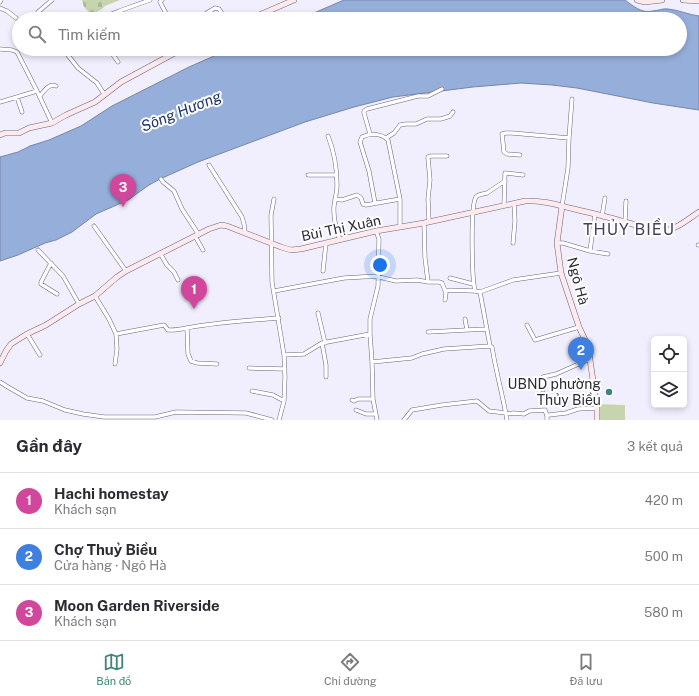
<!DOCTYPE html>
<html lang="vi">
<meta charset="utf-8">
<style>
:root{--surface:#fff;--page:#f2f2f3;--text:#2b2b33;--muted:#7c7c81;--line:#e1e1e2;--accent:#40857b}
body{margin:0;font-family:"Public Sans",sans-serif;background:var(--page);color:var(--text)}
.controls{position:absolute;right:12px;bottom:12px;display:grid;overflow:hidden;border-radius:6px;box-shadow:0 2px 6px #0003}
.controls button{width:36px;height:36px;display:grid;place-items:center;padding:0;border:0;border-bottom:1px solid var(--line);background:var(--surface);color:var(--text);font:20px sans-serif}
.you{position:absolute;left:380px;top:265px;width:14px;height:14px;margin:-10px;border:3px solid #fff;border-radius:50%;background:#1a73e8;box-shadow:0 0 0 6px #1a73e833}
.badge{display:grid;place-items:center;width:26px;height:26px;border-radius:50%;background:var(--accent);color:#fff;font-size:13px;font-weight:700}
.pin{position:absolute;translate:-50% -33px;filter:drop-shadow(0 1px 2px #0008)}
.pin::after{content:'';position:absolute;top:21px;width:14px;height:12px;background:inherit;clip-path:polygon(0 0,100% 0,50% 100%)}
.list{margin:0;padding:0;list-style:none}
h2{display:flex;justify-content:space-between;align-items:center;height:52px;margin:0;padding:0 16px;font-size:17px}
h2 small{font-size:13px;font-weight:400;color:var(--muted)}
.list li{display:grid;grid-template-columns:26px 1fr auto;gap:12px;align-items:center;box-sizing:border-box;height:56px;padding:0 16px;border-top:1px solid var(--line)}
.list b{display:block;font-size:15px;white-space:nowrap}
.list p{margin:0;font-size:13px;white-space:nowrap;color:var(--muted)}
.list em{font-size:13px;font-style:normal;color:var(--muted)}
.icon{flex:none;width:22px;height:22px;fill:none;stroke:currentColor;stroke-width:2;stroke-linecap:round;stroke-linejoin:round}
.map{position:relative;flex:none;width:699px;height:420px;overflow:hidden}
.search{position:absolute;background:var(--surface);box-shadow:0 2px 6px #0003;left:12px;right:12px;top:12px;height:44px;display:flex;align-items:center;gap:10px;box-sizing:border-box;padding:0 14px;border-radius:22px;color:var(--muted);font-size:15px}
.sheet{height:220px;background:var(--surface)}
nav{display:flex;justify-content:space-around;align-items:center;box-sizing:border-box;height:56px;border-top:1px solid var(--line);background:var(--surface);font-size:11px;color:var(--muted)}
nav a{display:grid;justify-items:center;gap:2px}
nav .on{color:var(--accent)}
.map>svg:first-child{display:block}
.green{fill:#c7d5af}
.cemetery{fill:url(#cemetery-stones)}
.water{fill:#96aeda;stroke:#7686a9}
.lines{fill:none;stroke-linecap:round;stroke-linejoin:round}
.street-casing{stroke:#696482;stroke-width:4.5}
.secondary-casing{stroke:#696482;stroke-width:6}
.street{stroke:#fff;stroke-width:3.5}
.secondary{stroke:#fdeaed;stroke-width:5}
.poi-dot{fill:#40857b;stroke:#fefefe;stroke-width:1.5}
.labels{text-anchor:middle;dominant-baseline:central;stroke-width:4;stroke-linejoin:round;paint-order:stroke}
.street-label{font-size:14px;fill:#2c2a37;stroke:#fefefe}
.poi-label{font-size:14px;fill:#2c2a37;stroke:#fefefe;text-anchor:end}
.water-label{font-size:15px;font-style:italic;fill:#1a356a;stroke:#fefefe}
.quarter-label{font-size:16px;letter-spacing:1px;fill:#45405c;stroke:#fefefe}
</style>
<div class="map">
<svg width="699" height="420" viewBox="0 0 699 420">
<defs>
<pattern id="cemetery-stones" width="16" height="16" patternUnits="userSpaceOnUse"><rect width="16" height="16" fill="#c7d5af"/><path d="M2 7V4a2 2 0 0 1 4 0v3zM10 15v-3a2 2 0 0 1 4 0v3z" fill="#abb797"/></pattern>
</defs>
<rect width="100%" height="100%" fill="#f1effd"/>
<path class="green" d="M596,404l29,1v15h-28z"/>
<path class="cemetery" d="M82,0h38l-15,6 -3,3 -7,4 -6,-1 -5,-5z"/>
<path class="water" d="M344,0h281c8,6 17,14 28,11 5,0 10,-3 15,-2 11,1 21,6 31,7v94l-46,-7 -76,-15 -25,-3 -31,-2 -48,4 -80,10 -39,10 -49,15 -107,40 -38,17 -11,6 -21,15 -32,14 -24,18 -16,8 -11,3 -27,12 -18,6v-104l18,-5 12,-6 19,-6 32,-14 31,-20 77,-39 41,-18h450v-30h-380z"/>
<g class="lines">
<defs>
<path id="street" d="M162,0l-2,2 9,17
M0,2l1,-2
M0,8l7,3 9,7
M39,19l-2,-3 1,-4 14,-12
M99,19l20,-8 31,-11
M161,19l6,-3
M197,19l18,-11 4,1 7,10
M0,49l12,1 5,2 20,39 15,32
M63,49l15,19 19,15 7,11
M109,49l9,13
M40,96c4,-5 9,-13 16,-10
M17,97l5,15
M0,102l37,-11
M370,134l-6,-21v-2l3,-2 51,-13h10l14,-7
M328,136c6,15 9,33 9,49 0,7 -2,14 -3,21 -1,13 2,23 6,34
M386,138l8,-5 6,-8 6,-1h10l11,-5h14l9,-3 3,-4
M520,155l-13,-1 -3,-2 -2,-18 4,-1h6l57,5
M209,165l33,52 2,7 1,9
M308,175h28
M161,179l2,3 11,9 8,18 17,26
M505,181c-6,4 -12,8 -18,12 -3,1 -9,1 -11,4 -6,9 -4,82 -1,94l5,1 10,54 2,1c4,25 11,49 15,73
M274,199l-3,16 1,67 12,73 1,22 -1,24 -5,19
M335,199l7,1 15,-5 4,3 2,6 3,1 34,-6
M375,203l-6,-32 -9,-29 2,-5c8,-4 19,-4 26,3l12,59v28
M504,205l1,-32 18,2
M562,206l6,-38 1,-30 3,-39
M602,216l3,-18
M429,221l-1,-22 2,-19 -2,-22v-1l3,-1h16
M625,222l1,-21
M424,223l1,35 3,24
M94,226l32,45
M195,236l8,14
M513,243l2,-22 -1,-18
M557,243h6l27,8 18,3
M698,245h1
M38,250l25,26 16,28
M590,251l5,-37
M160,253l7,12 7,7 4,8
M51,263l-10,19v2l16,10
M323,271l3,-28
M450,278l23,6
M445,290l30,1
M274,291l70,-13 34,-2 5,2 13,3 21,-1 11,2h11l3,1 4,10 -1,7
M480,292l33,-12 48,-7
M95,296l14,23 7,15 48,-9 4,5c10,1 21,-3 30,-4 27,-4 54,-6 81,-8
M318,313l7,30
M465,319l2,11
M527,325l8,15 44,-13
M187,328l1,26 3,7 6,2 20,1
M428,332l58,-3
M27,334l13,21
M370,334l2,28 1,37 4,21
M322,343l4,22v12
M284,355l20,-1 18,-11 48,-9v-15l8,-33 1,-47 -3,-8
M372,362l40,-4 10,-4 22,-5 46,-3
M115,364l2,-15 -1,-15
M249,368l36,1
M0,382l8,5 19,11 16,3 22,9 18,4 21,3h51l21,-5 70,1 26,7
M543,390v-13l13,-3 34,-15
M252,391l21,4 11,6
M352,400l2,1 4,-2h15
M356,410l10,4h10
M506,414l8,-1 10,1 5,-3 16,-1 2,6
M404,420l8,-10 30,-5 35,-4 12,10 17,2
M547,420v-4l2,-1 17,-2 12,-4 19,-1"/>
<path id="secondary" d="M637,0l8,2 17,-2
M683,0l16,1
M250,19l44,-19
M0,135l5,-2h14l10,-5 23,-5 14,-8 29,-13 26,-20 61,-33
M562,206l-5,37 4,30 18,54 9,19 9,62v12
M0,363l6,-12 5,-7 16,-10 19,-9 33,-21 16,-8 22,-19 9,-6 83,-42 12,-4 6,1 54,21 10,3 10,-1 75,-18 48,-8 101,-22c17,-1 33,4 49,8 17,4 34,8 51,13 10,2 28,10 39,9 13,-2 24,-12 35,-19"/>
</defs>
<use href="#street" class="street-casing"/>
<use href="#secondary" class="secondary-casing"/>
<use href="#street" class="street"/>
<use href="#secondary" class="secondary"/>
</g>
<circle class="poi-dot" cx="609" cy="392" r="4"/>
<g class="labels">
<g class="street-label">
<text transform="translate(341 228) rotate(-12)">Bùi Thị Xuân</text>
<text transform="translate(578 281) rotate(75)">Ngô Hà</text>
</g>
<g class="poi-label">
<text x="601" y="384">UBND phường<tspan x="601" dy="16">Thủy Biều</tspan></text>
</g>
<g class="water-label">
<text transform="translate(181 111) rotate(-22)">Sông Hương</text>
</g>
<g class="quarter-label">
<text x="629" y="229">THỦY BIỀU</text>
</g>
</g>
</svg>
<div class="controls">
<button><svg class="icon" aria-label="locate" viewBox="0 0 24 24"><circle cx="12" cy="12" r="6"/><path d="M12 2v4M12 18v4M2 12h4M18 12h4"/></svg></button>
<button><svg class="icon" aria-label="layers" viewBox="0 0 24 24"><path d="M12 4l9 5-9 5-9-5zM3 14l9 5 9-5"/></svg></button>
</div>
<div class="you"></div>
<div class="pin badge" style="left:194px;top:309px;background:#d1479c">1</div>
<div class="pin badge" style="left:581px;top:370px;background:#3f7fe0">2</div>
<div class="pin badge" style="left:123px;top:207px;background:#d1479c">3</div>
<div class="search"><svg class="icon" aria-label="search" viewBox="0 0 24 24"><circle cx="10" cy="10" r="6"/><path d="M15 15l6 6"/></svg>Tìm kiếm</div>
</div>
<section class="sheet">
<h2>Gần đây<small>3 kết quả</small></h2>
<ul class="list">
<li><span class="badge" style="background:#d1479c">1</span><div><b>Hachi homestay</b><p>Khách sạn</p></div><em>420 m</em></li>
<li><span class="badge" style="background:#3f7fe0">2</span><div><b>Chợ Thuỷ Biều</b><p>Cửa hàng · Ngô Hà</p></div><em>500 m</em></li>
<li><span class="badge" style="background:#d1479c">3</span><div><b>Moon Garden Riverside</b><p>Khách sạn</p></div><em>580 m</em></li>
</ul>
</section>
<nav>
<a class="on"><svg class="icon" aria-label="map" viewBox="0 0 24 24"><path d="M3 6l6-2 6 2 6-2v14l-6 2-6-2-6 2zM9 4v14M15 6v14"/></svg>Bản đồ</a>
<a><svg class="icon" aria-label="directions" viewBox="0 0 24 24"><path d="M12 3l9 9-9 9-9-9zM9 14v-3h6M13 9l2 2-2 2"/></svg>Chỉ đường</a>
<a><svg class="icon" aria-label="saved" viewBox="0 0 24 24"><path d="M7 4h10v16l-5-4-5 4z"/></svg>Đã lưu</a>
</nav>
